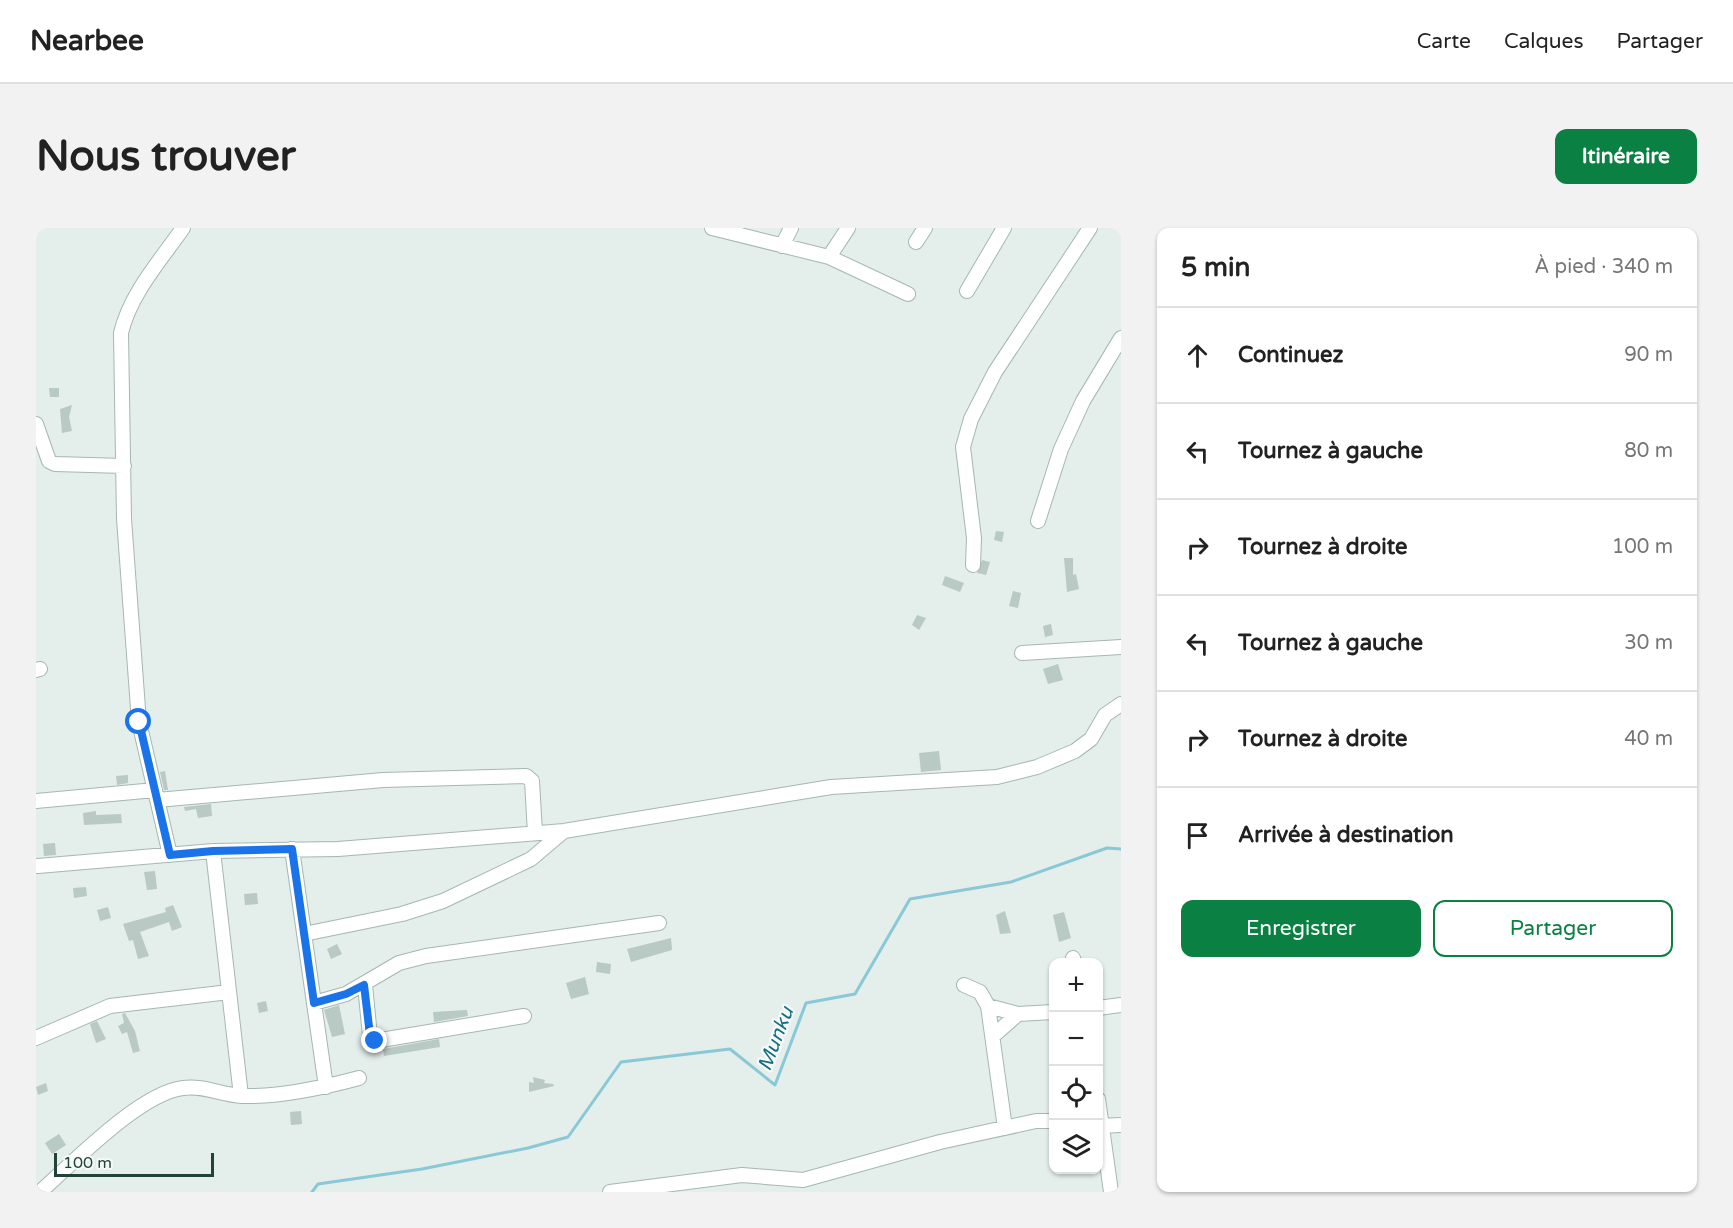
<!DOCTYPE html>
<html lang="fr">
<meta charset="utf-8">
<style>
:root{--surface:#fff;--page:#f2f2f2;--text:#222;--muted:#767676;--line:#e0e0e0;--accent:#0b8043}
body{margin:0;font-family:"Varela Round",sans-serif;background:var(--page);color:var(--text)}
.controls{position:absolute;right:18px;bottom:18px;display:grid;overflow:hidden;border-radius:12px;box-shadow:0 2px 4px #0004}
.controls button{width:54px;height:54px;display:grid;place-items:center;padding:0;border:0;border-bottom:2px solid var(--line);background:var(--surface);color:var(--text);font:30px sans-serif}
.scale{position:absolute;left:18px;bottom:15px;width:160px;box-sizing:border-box;padding-left:6px;border:3px solid #22423a;border-top:0;font-size:16px;line-height:21px;white-space:nowrap;color:#22423a;-webkit-text-stroke:4px #f5faf8;paint-order:stroke}
.stop{position:absolute;width:18px;height:18px;margin:-14px;border:4px solid #1a73e8;border-radius:50%;background:#fff}
.stop.end{background:#1a73e8;border-color:#fff;box-shadow:0 2px 6px #0008}
.list{margin:0;padding:0;list-style:none}
h2{display:flex;justify-content:space-between;align-items:center;height:78px;margin:0;padding:0 24px;font-size:26px}
h2 small{font-size:20px;font-weight:400;color:var(--muted)}
.list li{display:grid;grid-template-columns:39px 1fr auto;gap:18px;align-items:center;box-sizing:border-box;height:96px;padding:0 24px;border-top:2px solid var(--line)}
.list b{display:block;font-size:22px;white-space:nowrap}
.list em{font-size:20px;font-style:normal;color:var(--muted)}
.actions{display:flex;gap:12px;padding:18px 24px}
.actions a{flex:1;padding:14px 0;border:2px solid var(--accent);border-radius:12px;text-align:center;font-size:21px;color:var(--accent)}
.actions .main{background:var(--accent);color:#fff}
.icon{flex:none;width:33px;height:33px;fill:none;stroke:currentColor;stroke-width:2;stroke-linecap:round;stroke-linejoin:round}
.map{position:relative;flex:none;width:1085px;height:964px;overflow:hidden;border-radius:12px}
header{display:flex;align-items:center;gap:36px;box-sizing:border-box;height:84px;padding:0 30px;background:var(--surface);border-bottom:2px solid var(--line)}
header strong{font-size:28px}
nav{display:flex;gap:33px;margin-inline-start:auto;font-size:21px}
.intro{display:flex;align-items:center;justify-content:space-between;box-sizing:border-box;height:144px;padding:0 36px}
h1{margin:0;font-size:42px}
.button{padding:15px 27px;border-radius:12px;background:var(--accent);color:#fff;font-size:21px;font-weight:700}
main{display:flex;gap:36px;padding:0 36px}
aside{flex:1;background:var(--surface);border-radius:12px;box-shadow:0 2px 4px #0004}
.map>svg:first-child{display:block}
.lines{fill:none;stroke-linecap:round;stroke-linejoin:round}
.stream{stroke:#89c8d6;stroke-width:3}
.building{fill:#b9c9c3}
.minor-casing{stroke:#a6b7b2;stroke-width:16}
.minor{stroke:#fff;stroke-width:14}
.route{stroke:#1a73e8;stroke-width:8}
.labels{text-anchor:middle;dominant-baseline:central;stroke-width:4.5;stroke-linejoin:round;paint-order:stroke}
.water-label{font-size:20px;font-style:italic;fill:#176d82;stroke:#f5faf8}
</style>
<header>
<strong>Nearbee</strong>
<nav><a>Carte</a><a>Calques</a><a>Partager</a></nav>
</header>
<div class="intro"><h1>Nous trouver</h1><a class="button">Itinéraire</a></div>
<main>
<div class="map">
<svg width="1085" height="964" viewBox="0 0 1085 964">
<rect width="100%" height="100%" fill="#e4eeea"/>
<g class="lines">
<path class="stream" d="M276,964l6,-8 104,-15 106,-21 40,-11 53,-75 109,-13 45,36 31,-82 49,-9 55,-95 101,-17 96,-34 14,1"/>
</g>
<path class="building" d="M13,160h10v9h-9z
M36,177l-3,12 3,14 -10,2 -2,-24z
M960,303l8,1 -2,10 -8,-2z
M1028,330h9v17l3,-1 3,15 -12,3z
M946,332l8,2 -4,13 -9,-2z
M909,348l19,7 -4,9 -18,-7z
M977,363l8,2 -3,15 -9,-2z
M881,387l9,3 -7,12 -7,-5z
M1015,396l2,11 -8,2 -2,-11z
M1022,436l5,16 -15,4 -5,-15z
M903,523l2,19 -20,2 -2,-19z
M129,543l3,19h-4l-4,-18z
M92,547v8l-11,2 -1,-9z
M175,576l1,12 -14,2 -2,-9 -11,2 -1,-4z
M60,583v4l25,-1 1,9 -38,2 -1,-12z
M19,615l1,12 -12,1 -1,-12z
M119,643l2,18 -10,1 -3,-18z
M50,659l1,9 -13,2 -1,-10z
M221,665l1,11 -13,1 -1,-11z
M137,677l9,22 -10,4 -3,-9 -29,10 9,24 -11,3 -5,-19 -4,1 -6,-17 43,-12 -1,-4z
M72,679l3,11 -11,3 -3,-11z
M969,683l6,22 -11,1 -4,-19z
M1028,684l7,26 -12,4 -6,-27z
M635,710l1,12 -41,12 -4,-13z
M301,716l5,10 -11,5 -4,-10z
M561,734l14,2 -1,10 -14,-2z
M549,749l4,17 -18,5 -5,-16z
M230,773l2,10 -9,2 -2,-10z
M303,777l6,29 -13,3 -8,-27z
M431,782l1,6 -34,6 -1,-10z
M89,785l10,18 5,20 -7,2 -6,-21 -5,2 -4,-8 6,-3 -2,-9z
M61,793l9,18 -10,4 -6,-19z
M403,811l1,8 -56,9 -1,-7z
M497,849l12,3 -1,3 9,1 1,2 -25,6v-10l5,1z
M10,855l2,8 -10,4 -2,-8z
M265,883l1,13 -11,1 -1,-13z
M23,906l7,11 -14,9 -7,-11z"/>
<g class="lines">
<defs>
<path id="minor" d="M676,0l117,29 79,37
M880,14l9,-14
M746,18l9,-18
M793,29l19,-29
M931,63l37,-63
M0,196l13,37 6,3 69,2
M1002,293l23,-72 22,-48 38,-63
M937,337l1,-27 -11,-91 8,-28 24,-47 95,-144
M986,425l99,-6
M0,442l4,-1
M121,572l226,-20 143,-4 6,5 3,52
M0,573l119,-11
M256,621l34,238
M177,623l28,245
M134,627l-31,-133 -15,-203 -3,-186c9,-39 39,-72 62,-105
M2,638l175,-15 125,-2 226,-18 267,-44 166,-10 40,-10 38,-16 16,-12 14,-24 16,-11
M268,706l98,-20 41,-13 88,-42 33,-28
M1037,730l1,4
M329,757l5,51 5,5 149,-25
M928,757l16,7 8,14 17,122
M278,775l32,-9 53,-31 27,-7 233,-33
M952,778l30,8
M1062,780l23,-3
M957,808l25,-22 35,-2
M0,810l74,-32 119,-14
M1062,871l13,93
M1062,898l23,-1
M4,964c33,-29 100,-99 143,-104 20,-3 39,7 59,8 39,1 80,-8 117,-18
M574,964l132,-17 61,5 137,-38 96,-21h17"/>
</defs>
<use href="#minor" class="minor-casing"/>
<use href="#minor" class="minor"/>
</g>
<g class="lines">
<path class="route" d="M103,494l31,133 43,-4 79,-2 22,154 32,-9 18,-9 6,50 5,6"/>
</g>
<g class="labels">
<g class="water-label">
<text transform="translate(740 811) rotate(-69)">Munku</text>
</g>
</g>
</svg>
<div class="controls">
<button>+</button>
<button>−</button>
<button><svg class="icon" aria-label="locate" viewBox="0 0 24 24"><circle cx="12" cy="12" r="6"/><path d="M12 2v4M12 18v4M2 12h4M18 12h4"/></svg></button>
<button><svg class="icon" aria-label="layers" viewBox="0 0 24 24"><path d="M12 4l9 5-9 5-9-5zM3 14l9 5 9-5"/></svg></button>
</div>
<div class="scale">100 m</div>
<div class="stop" style="left:103px;top:494px"></div>
<div class="stop end" style="left:339px;top:813px"></div>
</div>
<aside>
<h2>5 min<small>À pied · 340 m</small></h2>
<ul class="list">
<li><svg class="icon" aria-label="ahead" viewBox="0 0 24 24"><path d="M12 20V5M6 11l6-6 6 6"/></svg><div><b>Continuez</b></div><em>90 m</em></li>
<li><svg class="icon" aria-label="left" viewBox="0 0 24 24"><path d="M17 20v-9H6M10 6l-5 5 5 5"/></svg><div><b>Tournez à gauche</b></div><em>80 m</em></li>
<li><svg class="icon" aria-label="right" viewBox="0 0 24 24"><path d="M7 20v-9h11M14 6l5 5-5 5"/></svg><div><b>Tournez à droite</b></div><em>100 m</em></li>
<li><svg class="icon" aria-label="left" viewBox="0 0 24 24"><path d="M17 20v-9H6M10 6l-5 5 5 5"/></svg><div><b>Tournez à gauche</b></div><em>30 m</em></li>
<li><svg class="icon" aria-label="right" viewBox="0 0 24 24"><path d="M7 20v-9h11M14 6l5 5-5 5"/></svg><div><b>Tournez à droite</b></div><em>40 m</em></li>
<li><svg class="icon" aria-label="arrive" viewBox="0 0 24 24"><path d="M6 21V4h12l-3 4 3 4H6"/></svg><div><b>Arrivée à destination</b></div></li>
</ul>
<div class="actions"><a class="main">Enregistrer</a><a>Partager</a></div>
</aside>
</main>
